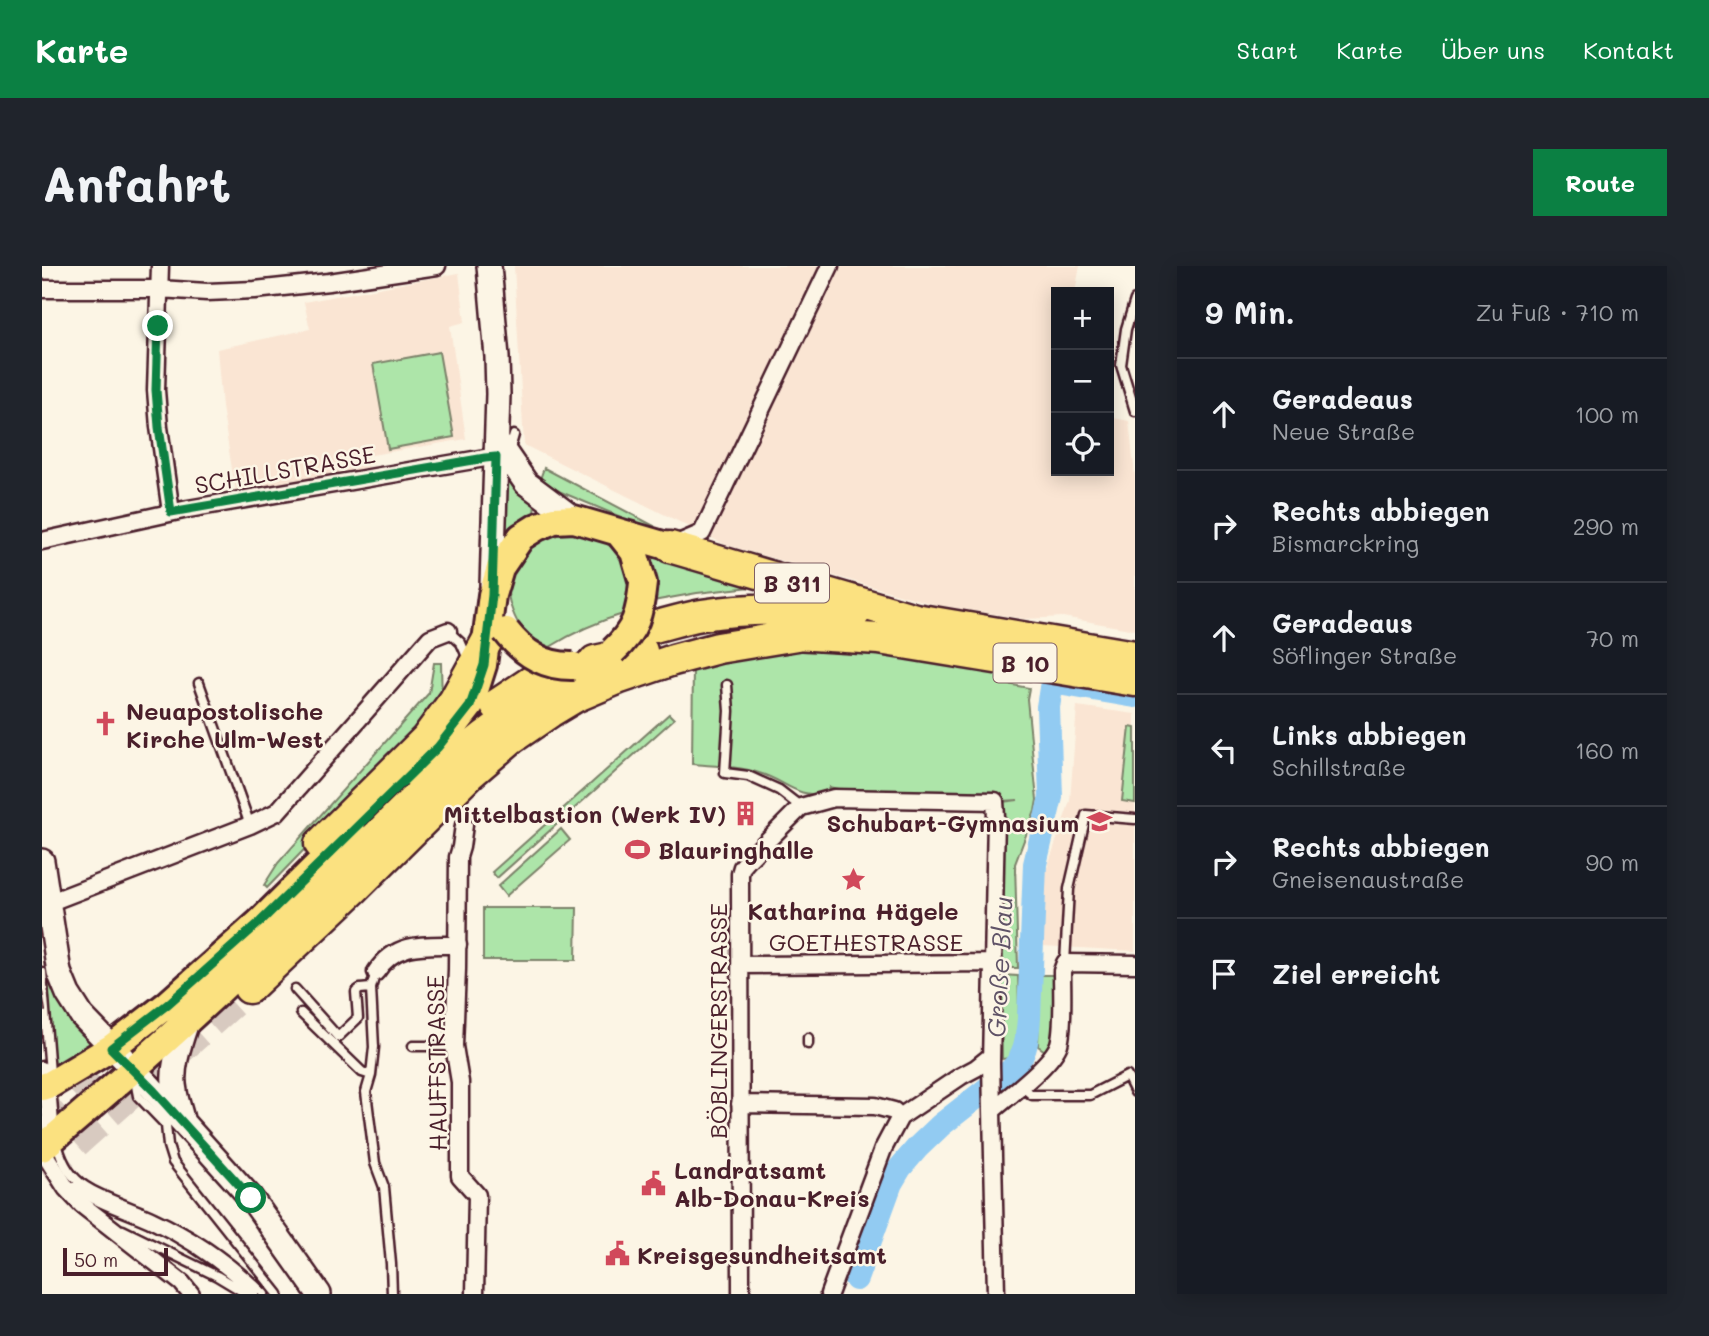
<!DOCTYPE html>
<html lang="de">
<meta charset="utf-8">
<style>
:root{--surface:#171b24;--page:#20242c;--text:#f1f3f6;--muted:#9ea1a6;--line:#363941;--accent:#0b8043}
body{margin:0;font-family:Mali,sans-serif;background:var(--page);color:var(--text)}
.controls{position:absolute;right:21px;top:21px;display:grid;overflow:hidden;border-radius:0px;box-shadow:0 4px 18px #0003}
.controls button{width:63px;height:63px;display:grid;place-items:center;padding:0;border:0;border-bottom:2px solid var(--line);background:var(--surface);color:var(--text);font:35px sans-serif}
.scale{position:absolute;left:21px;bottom:18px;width:105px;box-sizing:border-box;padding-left:7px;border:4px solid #4a1f2b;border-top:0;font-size:19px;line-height:24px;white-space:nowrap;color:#4a1f2b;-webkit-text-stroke:5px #fcf5e5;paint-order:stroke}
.stop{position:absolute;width:21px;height:21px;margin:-16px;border:5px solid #0b8043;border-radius:50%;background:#fff}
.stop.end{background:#0b8043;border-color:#fff;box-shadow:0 2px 7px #0008}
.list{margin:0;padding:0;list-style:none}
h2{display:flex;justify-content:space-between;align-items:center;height:91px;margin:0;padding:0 28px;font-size:30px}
h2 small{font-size:23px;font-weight:400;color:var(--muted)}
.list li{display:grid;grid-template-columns:46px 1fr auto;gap:21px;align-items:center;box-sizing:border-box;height:112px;padding:0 28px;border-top:2px solid var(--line)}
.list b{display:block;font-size:26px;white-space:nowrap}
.list p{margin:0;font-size:23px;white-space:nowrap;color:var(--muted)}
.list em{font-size:23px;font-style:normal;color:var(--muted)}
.icon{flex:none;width:38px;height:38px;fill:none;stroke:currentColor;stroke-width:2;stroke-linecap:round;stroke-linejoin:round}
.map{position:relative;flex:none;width:1093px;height:1028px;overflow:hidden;border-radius:0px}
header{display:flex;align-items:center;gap:42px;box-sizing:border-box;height:98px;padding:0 35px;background:var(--accent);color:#fff}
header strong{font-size:33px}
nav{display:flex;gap:38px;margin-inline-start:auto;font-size:24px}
.intro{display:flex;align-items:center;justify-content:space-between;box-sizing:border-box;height:168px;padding:0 42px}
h1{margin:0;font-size:49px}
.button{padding:18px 32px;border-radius:0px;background:var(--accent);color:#fff;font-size:24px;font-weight:700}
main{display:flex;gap:42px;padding:0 42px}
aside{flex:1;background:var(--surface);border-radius:0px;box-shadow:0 4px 18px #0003}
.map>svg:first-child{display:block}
.built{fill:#fae5d3}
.green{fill:#ade5a9;stroke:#7c826a;stroke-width:2}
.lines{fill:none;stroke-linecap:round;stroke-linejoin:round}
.river{stroke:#92cbf2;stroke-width:24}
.highway-tunnel{stroke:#d8cac0;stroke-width:30;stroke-dasharray:30 15;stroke-linecap:butt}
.lane-casing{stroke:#4a1f2b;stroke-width:13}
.street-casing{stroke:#4a1f2b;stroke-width:21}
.secondary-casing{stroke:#4a1f2b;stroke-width:28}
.primary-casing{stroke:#4a1f2b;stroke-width:32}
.highway-casing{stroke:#4a1f2b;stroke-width:35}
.lane{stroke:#fcf5e5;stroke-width:8}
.street{stroke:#fcf5e5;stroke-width:16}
.secondary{stroke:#fcf5e5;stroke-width:23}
.primary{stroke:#fbe180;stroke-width:26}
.highway{stroke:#fbe180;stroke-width:30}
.tram{stroke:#4a1f2b;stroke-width:2}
.primary-bridge-casing{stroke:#4a1f2b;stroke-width:32;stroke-linecap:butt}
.primary-bridge{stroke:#fbe180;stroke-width:26}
.route{stroke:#0b8043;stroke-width:9}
.labels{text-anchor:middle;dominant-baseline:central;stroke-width:5;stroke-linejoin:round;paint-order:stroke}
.shield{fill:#fcf5e5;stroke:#7f5f63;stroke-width:2}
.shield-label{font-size:23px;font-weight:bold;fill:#4a1f2b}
.street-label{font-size:24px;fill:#4a1f2b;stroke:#fcf5e5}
.poi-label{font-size:24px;font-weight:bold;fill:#4a1f2b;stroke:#fcf5e5;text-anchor:start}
.water-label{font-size:26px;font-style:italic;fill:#605367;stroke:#fcf5e5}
</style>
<header>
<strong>Karte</strong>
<nav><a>Start</a><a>Karte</a><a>Über uns</a><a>Kontakt</a></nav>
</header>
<div class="intro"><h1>Anfahrt</h1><a class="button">Route</a></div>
<main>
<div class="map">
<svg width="1093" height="1028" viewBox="0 0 1093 1028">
<rect width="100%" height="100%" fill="#fcf5e5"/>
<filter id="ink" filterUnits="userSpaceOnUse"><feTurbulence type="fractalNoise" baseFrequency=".0143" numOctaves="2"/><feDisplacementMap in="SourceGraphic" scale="14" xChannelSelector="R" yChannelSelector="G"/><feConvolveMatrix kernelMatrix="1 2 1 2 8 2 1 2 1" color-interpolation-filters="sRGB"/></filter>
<g filter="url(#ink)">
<path class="built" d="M472,0h566l-5,26h-19v179h53v-54l20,4 6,55v154l-72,-13 -38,2 -88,-14 -211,-60 -202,-100z
M417,7l6,49 -15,4 16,113 -100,17 2,15 -132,23 -14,-87 -5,-58 93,-20 -6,-27z
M1035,440l58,8v237l-93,-5 2,-69 26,-76z"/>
<path class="green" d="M397,86l15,85 -66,12 -15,-85z
M502,202l110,58 -2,4 -91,-38 -21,-13z
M469,214l24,22 -1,13 -30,27 -3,-58z
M516,266c53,0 80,26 68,81 -27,8 -52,19 -76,34 -10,-4 -20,-10 -28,-18 -7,-9 -13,-25 -14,-36 0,-13 12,-37 20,-46 8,-8 19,-11 30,-15z
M600,283l118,37 -63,7 -44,8c1,-22 2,-33 -11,-52z
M764,383l60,4 142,18 -1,13 22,4 -2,11 10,101 -2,11 -20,53 3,104h-17l1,-166 16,-2 -16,1v-4l-142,-3 -31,-7 -1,7c-34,4 -41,-13 -69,-21 -21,-7 -45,-7 -67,-9l1,-99 69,-13z
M392,397h7l1,39 -27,33 -148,153 -3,-3 14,-22 151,-170z
M627,448l5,5 -177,159 -5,-6z
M1088,461l5,1v75l-13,-2z
M519,563l9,11 -64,56 -8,-10z
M441,642h94l-1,52h-93z
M0,665l49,111 -1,3 -37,23z
M959,709l17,1c1,27 3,56 -7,82l-9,1z
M998,709h14c0,22 5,58 -9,76l-7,-5z"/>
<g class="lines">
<path class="river" d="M814,1013l35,-96 9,-15 18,-21 23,-22 69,-54c17,-16 17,-31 19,-53l6,-154 16,-67 -3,-90 4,-25 83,14"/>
<path class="highway-tunnel" d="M408,482l46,-43
M3,864l126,-116
M0,907l207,-185"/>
<defs>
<path id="lane" d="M1093,34l-9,29 -5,36 14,46
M468,183l4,-14
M406,365l13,12 7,16
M157,417l51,142
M685,419l2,26 -4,62 23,3 31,14 22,17
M1023,697l4,-74 17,-74 49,4
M0,706l13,164c4,16 9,32 21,43 16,16 57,28 78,38 41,19 78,45 110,77
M334,706l-5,16 3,59 -3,28 -5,17 9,71 9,24 7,77 1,30
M253,723l43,48 20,-19 -2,-26 4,-3 11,-1
M259,747l61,59 9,3
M766,778v-6
M371,780h41
M0,800l6,70
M93,814l3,16 28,29 2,21 5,16 105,132
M979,820l11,9h58l37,-19 8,16
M32,921c23,17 52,25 78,37 38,18 71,42 102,70
M81,964l94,46 30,18"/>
<path id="street" d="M118,0l-4,124 3,37 12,85
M0,23h117l48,3 48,-2 74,-8 108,-16
M0,275l146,-32 297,-51h11
M632,279l28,-12 128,-267
M422,559l-3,22 -3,10 -1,112 -3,77 6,36v94l17,19 -2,99
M0,638l6,-1 202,-78 27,-13 153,-174 18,-7
M698,699l253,-2
M334,706c20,-31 49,-27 82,-27
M698,838l135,2 19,5 6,6
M951,844c17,-15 59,-46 66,-66 5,-17 3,-54 3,-73l3,-8 70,1
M0,884l24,38 16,17 100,78 9,11
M699,1028l-1,-420 2,-7 6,-7 53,-53 33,-9 161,3 1,16 -5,247 5,230
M787,1028l54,-145 17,-32 61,-41 15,-8 15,-12"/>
<path id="secondary" d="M447,0l8,91 1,37 -6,191
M455,175l29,42 48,36
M0,595l17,111 9,22 14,22 67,69 102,113 68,96
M140,853c-2,-9 -6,-19 -7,-28 -5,-23 6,-51 13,-72"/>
<path id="primary" d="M577,267l15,19 9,31
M371,507l25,-26 32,-41 13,-41 9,-70 8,-27 21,-31 16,-10 17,-7 20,-1 96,28
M0,821l9,-3 60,-36 57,-44 92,-82 92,-91
M0,882c65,-55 129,-111 191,-170 73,-69 140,-145 214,-213 45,-41 96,-74 148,-104"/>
<path id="highway" d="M628,281l245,72 220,37
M612,361c15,-4 31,-9 48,-12 46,-8 106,-6 153,-2
M736,367l101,6 256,42
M553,395l47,-10
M454,439l42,-28
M278,578l106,-105 28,-38 33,-60
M207,722l105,-99 115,-114 43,-37 38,-26 25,-15 45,-19 53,-18 45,-12 79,-13"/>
</defs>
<use href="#lane" class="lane-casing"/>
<use href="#street" class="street-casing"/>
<use href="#secondary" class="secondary-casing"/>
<use href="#primary" class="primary-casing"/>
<use href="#highway" class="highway-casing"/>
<use href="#lane" class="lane"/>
<use href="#street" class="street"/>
<use href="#secondary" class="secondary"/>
<use href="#primary" class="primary"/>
<use href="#highway" class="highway"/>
<path class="tram" d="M0,725l3,20"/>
<defs>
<path id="primary-bridge" d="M464,365c17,22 38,36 68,35
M571,385c23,-21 27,-38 30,-68"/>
</defs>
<use href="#primary-bridge" class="primary-bridge-casing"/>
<use href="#primary-bridge" class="primary-bridge"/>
</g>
</g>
<g class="lines" filter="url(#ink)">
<path class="route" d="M116,60l-2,64 3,37 12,85 314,-54 11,-1 -4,138 -8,70 -14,41 -32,41 -178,175 -92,82 -57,44 43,43 97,107"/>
</g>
<defs>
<symbol id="church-bare" viewBox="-9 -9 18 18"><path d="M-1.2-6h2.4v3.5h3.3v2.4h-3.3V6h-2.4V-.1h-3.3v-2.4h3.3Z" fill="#d1495b" stroke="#fcf5e5" stroke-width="2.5" paint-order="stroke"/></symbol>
<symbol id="building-bare" viewBox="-9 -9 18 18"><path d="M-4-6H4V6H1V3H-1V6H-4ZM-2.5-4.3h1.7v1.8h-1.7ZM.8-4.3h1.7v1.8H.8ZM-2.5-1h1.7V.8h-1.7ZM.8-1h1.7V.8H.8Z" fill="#d1495b" stroke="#fcf5e5" stroke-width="2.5" paint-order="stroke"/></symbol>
<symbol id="school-bare" viewBox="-9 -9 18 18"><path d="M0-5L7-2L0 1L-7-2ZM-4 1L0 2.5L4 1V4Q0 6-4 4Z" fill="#d1495b" stroke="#fcf5e5" stroke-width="2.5" paint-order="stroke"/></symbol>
<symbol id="stadium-bare" viewBox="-9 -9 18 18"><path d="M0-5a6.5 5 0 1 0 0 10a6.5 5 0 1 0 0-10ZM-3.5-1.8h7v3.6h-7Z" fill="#d1495b" stroke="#fcf5e5" stroke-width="2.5" paint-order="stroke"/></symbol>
<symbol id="sight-bare" viewBox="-9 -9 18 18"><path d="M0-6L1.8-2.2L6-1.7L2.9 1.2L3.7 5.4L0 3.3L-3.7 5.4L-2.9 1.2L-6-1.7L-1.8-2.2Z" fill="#d1495b" stroke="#fcf5e5" stroke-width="2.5" paint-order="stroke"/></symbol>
<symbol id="civic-bare" viewBox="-9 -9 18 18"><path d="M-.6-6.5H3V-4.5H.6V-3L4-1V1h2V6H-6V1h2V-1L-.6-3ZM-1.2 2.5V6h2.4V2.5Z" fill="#d1495b" stroke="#fcf5e5" stroke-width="2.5" paint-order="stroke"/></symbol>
</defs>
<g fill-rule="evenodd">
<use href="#church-bare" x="46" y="440" width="35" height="35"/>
<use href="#building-bare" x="686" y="530" width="35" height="35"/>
<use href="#school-bare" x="1040" y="538" width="35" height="35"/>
<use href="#stadium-bare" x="578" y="566" width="35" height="35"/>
<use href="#sight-bare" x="794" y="596" width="35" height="35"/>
<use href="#civic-bare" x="594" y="900" width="35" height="35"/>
<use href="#civic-bare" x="558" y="970" width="35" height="35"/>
</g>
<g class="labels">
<g class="shield">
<rect x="713" y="297.5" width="74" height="39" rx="5"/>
<rect x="951.5" y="377.5" width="63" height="39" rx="5"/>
</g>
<g class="shield-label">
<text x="750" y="317">B 311</text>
<text x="983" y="397">B 10</text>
</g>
<g class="street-label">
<text transform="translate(243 203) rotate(-10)">SCHILLSTRASSE</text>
<text x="824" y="675">GOETHESTRASSE</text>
<text transform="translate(675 755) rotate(-90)">BÖBLINGERSTRASSE</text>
<text transform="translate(394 797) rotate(-91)">HAUFFSTRASSE</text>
</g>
<g class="poi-label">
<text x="84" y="444">Neuapostolische<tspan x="84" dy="28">Kirche Ulm-West</tspan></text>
<text x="684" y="547" text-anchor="end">Mittelbastion (Werk IV)</text>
<text x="1037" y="556" text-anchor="end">Schubart-Gymnasium</text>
<text x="616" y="583">Blauringhalle</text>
<text x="811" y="644" text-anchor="middle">Katharina Hägele</text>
<text x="632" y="903">Landratsamt<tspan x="632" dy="28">Alb-Donau-Kreis</tspan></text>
<text x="595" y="988">Kreisgesundheitsamt</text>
</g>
<g class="water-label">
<text transform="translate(957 701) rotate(-87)">Große Blau</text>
</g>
</g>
</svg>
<div class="controls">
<button>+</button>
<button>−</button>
<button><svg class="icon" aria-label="locate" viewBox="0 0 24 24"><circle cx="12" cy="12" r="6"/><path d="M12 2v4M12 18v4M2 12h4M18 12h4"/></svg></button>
</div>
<div class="scale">50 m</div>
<div class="stop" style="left:209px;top:932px"></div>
<div class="stop end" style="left:116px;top:60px"></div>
</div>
<aside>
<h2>9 Min.<small>Zu Fuß · 710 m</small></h2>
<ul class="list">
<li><svg class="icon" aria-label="ahead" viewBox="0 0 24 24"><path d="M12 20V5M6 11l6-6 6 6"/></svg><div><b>Geradeaus</b><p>Neue Straße</p></div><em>100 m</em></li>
<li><svg class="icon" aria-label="right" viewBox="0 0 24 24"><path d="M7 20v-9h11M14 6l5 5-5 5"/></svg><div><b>Rechts abbiegen</b><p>Bismarckring</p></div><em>290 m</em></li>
<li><svg class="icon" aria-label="ahead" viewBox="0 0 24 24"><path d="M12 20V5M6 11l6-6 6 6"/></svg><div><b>Geradeaus</b><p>Söflinger Straße</p></div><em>70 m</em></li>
<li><svg class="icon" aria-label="left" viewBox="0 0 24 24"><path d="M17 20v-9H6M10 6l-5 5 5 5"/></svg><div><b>Links abbiegen</b><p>Schillstraße</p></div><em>160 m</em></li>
<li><svg class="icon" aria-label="right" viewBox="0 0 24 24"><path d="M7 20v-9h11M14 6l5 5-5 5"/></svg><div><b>Rechts abbiegen</b><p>Gneisenaustraße</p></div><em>90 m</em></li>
<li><svg class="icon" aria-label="arrive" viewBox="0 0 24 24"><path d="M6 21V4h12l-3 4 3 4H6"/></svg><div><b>Ziel erreicht</b></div></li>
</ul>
</aside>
</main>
